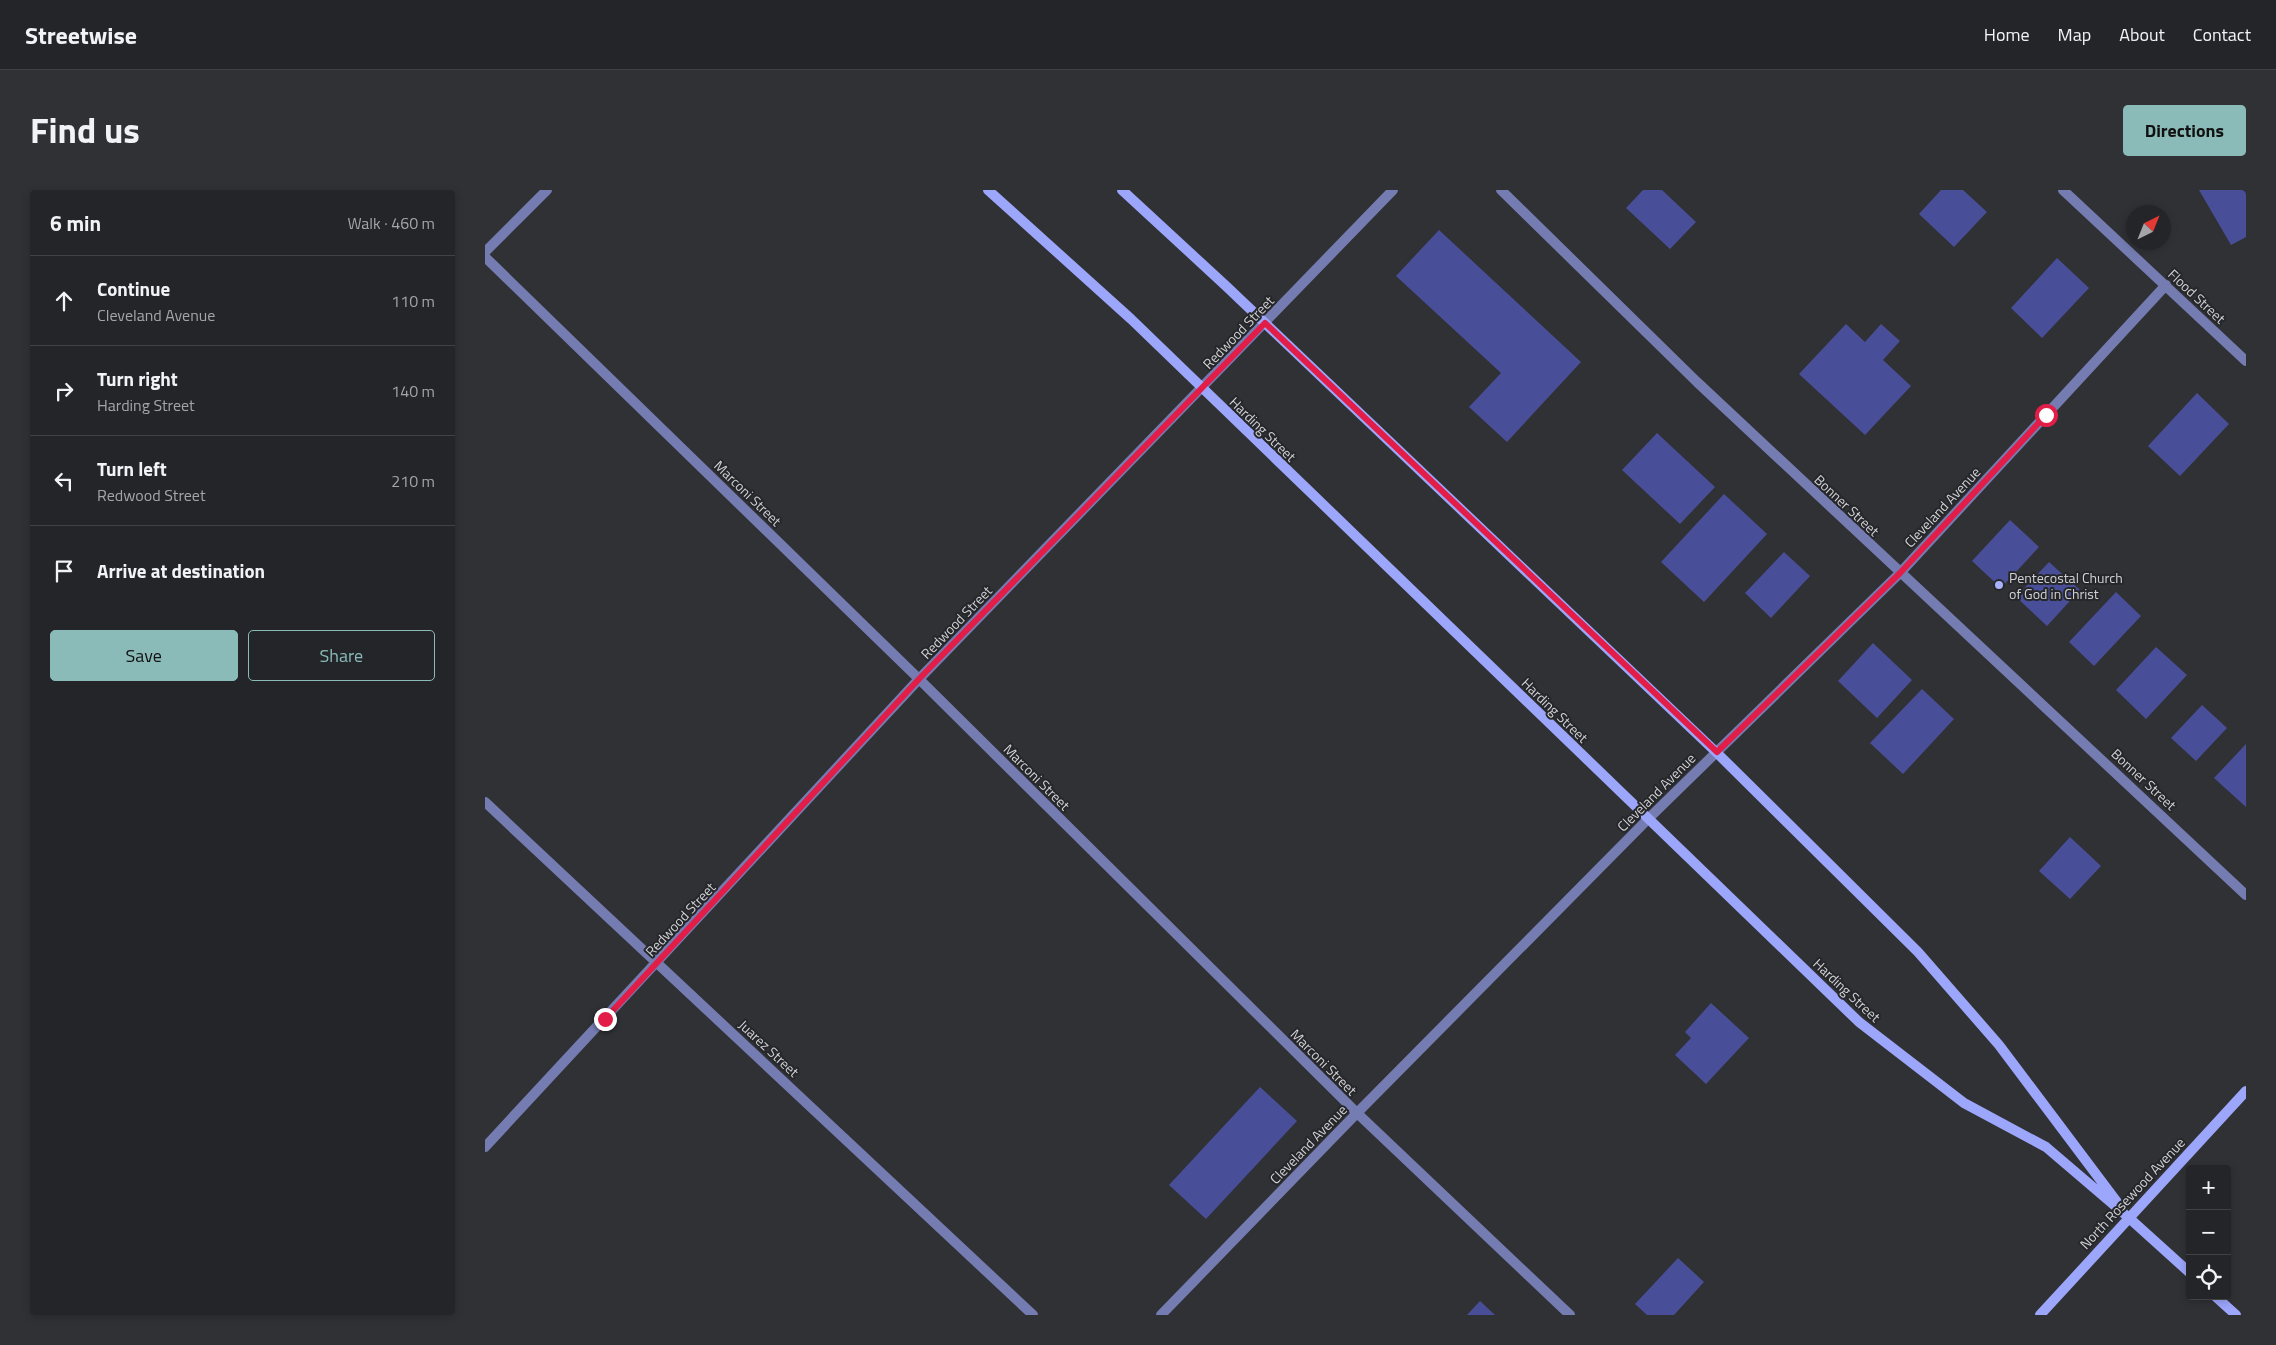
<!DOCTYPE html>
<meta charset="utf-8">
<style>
:root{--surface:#242528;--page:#303134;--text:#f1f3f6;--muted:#a3a5a8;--line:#414245;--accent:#8bbbb9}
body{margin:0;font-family:"Titillium Web",sans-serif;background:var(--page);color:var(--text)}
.controls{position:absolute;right:15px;bottom:15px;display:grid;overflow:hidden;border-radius:5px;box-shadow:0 2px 8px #0003}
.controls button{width:45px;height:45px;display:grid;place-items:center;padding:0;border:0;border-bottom:1px solid var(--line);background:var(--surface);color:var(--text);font:25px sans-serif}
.compass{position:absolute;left:1641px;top:15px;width:45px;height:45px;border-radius:50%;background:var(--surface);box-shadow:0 2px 8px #0003;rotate:43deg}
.stop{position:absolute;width:15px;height:15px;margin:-11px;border:4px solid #e11d48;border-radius:50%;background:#fff}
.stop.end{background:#e11d48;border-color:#fff;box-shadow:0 1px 5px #0008}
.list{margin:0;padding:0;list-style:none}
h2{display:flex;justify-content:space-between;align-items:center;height:65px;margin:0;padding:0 20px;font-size:21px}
h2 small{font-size:16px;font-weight:400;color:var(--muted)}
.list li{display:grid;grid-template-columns:32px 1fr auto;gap:15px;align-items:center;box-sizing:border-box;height:90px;padding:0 20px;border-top:1px solid var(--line)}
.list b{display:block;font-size:19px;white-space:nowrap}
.list p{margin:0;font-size:16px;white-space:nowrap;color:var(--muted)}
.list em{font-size:16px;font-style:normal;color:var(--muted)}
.actions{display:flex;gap:10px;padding:15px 20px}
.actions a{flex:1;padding:11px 0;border:1px solid var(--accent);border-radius:5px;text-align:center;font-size:18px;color:var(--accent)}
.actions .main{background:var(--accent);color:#111}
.icon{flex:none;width:28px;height:28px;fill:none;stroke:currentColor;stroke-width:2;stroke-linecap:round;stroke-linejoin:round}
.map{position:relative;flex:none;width:1761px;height:1125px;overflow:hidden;border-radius:5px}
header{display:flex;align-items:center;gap:30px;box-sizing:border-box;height:70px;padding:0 25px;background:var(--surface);border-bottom:1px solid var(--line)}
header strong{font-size:24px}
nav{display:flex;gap:28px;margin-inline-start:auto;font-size:18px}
.intro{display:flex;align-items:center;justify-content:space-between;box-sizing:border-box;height:120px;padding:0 30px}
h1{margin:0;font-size:35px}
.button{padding:12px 22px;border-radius:5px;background:var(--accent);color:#111;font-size:18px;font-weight:700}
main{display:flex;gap:30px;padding:0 30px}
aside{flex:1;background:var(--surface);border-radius:5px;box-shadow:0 2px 8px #0003}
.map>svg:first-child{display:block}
.building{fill:#494e98}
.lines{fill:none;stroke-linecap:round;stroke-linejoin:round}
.street{stroke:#757cb1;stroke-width:10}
.secondary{stroke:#9ca6fb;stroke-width:10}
.route{stroke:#e11d48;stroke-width:6}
.poi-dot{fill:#a7b1fc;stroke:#26272b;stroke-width:2}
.labels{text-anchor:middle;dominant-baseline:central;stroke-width:4;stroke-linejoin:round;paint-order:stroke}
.street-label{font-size:14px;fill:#d2d2d5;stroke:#26272b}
.poi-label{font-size:14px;fill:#d2d2d5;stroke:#26272b;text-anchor:start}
</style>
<header>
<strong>Streetwise</strong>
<nav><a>Home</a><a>Map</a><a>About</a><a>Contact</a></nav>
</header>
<div class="intro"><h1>Find us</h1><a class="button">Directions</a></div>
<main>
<aside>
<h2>6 min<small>Walk · 460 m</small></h2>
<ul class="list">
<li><svg class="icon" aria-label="ahead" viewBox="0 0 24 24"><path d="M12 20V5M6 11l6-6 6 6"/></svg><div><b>Continue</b><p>Cleveland Avenue</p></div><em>110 m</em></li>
<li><svg class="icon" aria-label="right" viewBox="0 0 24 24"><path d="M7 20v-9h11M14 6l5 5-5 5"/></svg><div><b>Turn right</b><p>Harding Street</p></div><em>140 m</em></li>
<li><svg class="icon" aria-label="left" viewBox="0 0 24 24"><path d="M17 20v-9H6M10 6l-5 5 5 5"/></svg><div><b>Turn left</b><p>Redwood Street</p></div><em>210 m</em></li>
<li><svg class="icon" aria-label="arrive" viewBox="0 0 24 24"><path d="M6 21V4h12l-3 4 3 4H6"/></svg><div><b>Arrive at destination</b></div></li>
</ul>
<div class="actions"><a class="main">Save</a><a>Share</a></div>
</aside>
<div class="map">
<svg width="1761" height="1125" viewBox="0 0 1761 1125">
<rect width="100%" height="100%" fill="#303135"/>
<path class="building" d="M1158,0h19l34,32 -26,27 -44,-41z
M1456,0h22l24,22 -33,35 -35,-33z
M1714,0h47v47l-15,8z
M954,40l142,132 -74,80 -38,-35 32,-34 -105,-97z
M1572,68l32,30 -47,50 -31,-30z
M1361,134l19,18 16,-18 19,17 -17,19 28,26 -46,49 -66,-61z
M1712,203l32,31 -49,52 -32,-30z
M1172,243l58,54 -35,37 -58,-54z
M1239,304l43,40 -63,68 -43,-40z
M1525,330l29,27 -38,41 -29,-27z
M1299,362l26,24 -39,42 -26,-25z
M1564,372l31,28 -33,36 -31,-29z
M1631,402l25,24 -47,50 -25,-24z
M1388,453l39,37 -35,38 -39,-37z
M1671,457l31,28 -41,44 -30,-29z
M1437,499l32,30 -51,55 -33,-31z
M1717,515l25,23 -31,33 -25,-23z
M1761,554v63l-32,-29z
M1585,647l31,29 -31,33 -31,-28z
M1226,813l38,35 -43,46 -31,-29 16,-17 -6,-6z
M775,897l37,34 -91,98 -37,-34z
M1193,1068l26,24 -30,33h-27l-12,-11z
M995,1111l15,14h-28z"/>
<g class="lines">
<path class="street" d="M1016,0l196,192 549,513
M1578,0l183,171
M0,62l62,-62
M0,67l434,422 438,434 213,202
M0,612l548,513
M0,957l434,-468 474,-489
M676,1125l196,-202 291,-294 252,-246 266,-288"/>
<path class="secondary" d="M503,0l143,129 728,703 105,81 82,44 82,70 62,56
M637,0l104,96 490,466 202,200 81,93 118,157
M1730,1106l21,19
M1555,1125l206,-224"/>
</g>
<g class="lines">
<path class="route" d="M120,829l314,-340 346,-356 452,429 183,-179 146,-158"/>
</g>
<circle class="poi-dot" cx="1514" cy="395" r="5"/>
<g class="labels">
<g class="street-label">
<text transform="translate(1712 106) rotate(43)">Flood Street</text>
<text transform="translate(753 142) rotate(-46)">Redwood Street</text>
<text transform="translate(778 239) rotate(44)">Harding Street</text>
<text transform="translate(263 303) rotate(44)">Marconi Street</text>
<text transform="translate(1362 315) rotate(43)">Bonner Street</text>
<text transform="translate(1457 317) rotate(-47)">Cleveland Avenue</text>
<text transform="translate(471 432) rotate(-46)">Redwood Street</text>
<text transform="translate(1070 520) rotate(44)">Harding Street</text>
<text transform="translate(552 587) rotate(45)">Marconi Street</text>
<text transform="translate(1659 589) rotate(43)">Bonner Street</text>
<text transform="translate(1171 602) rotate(-45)">Cleveland Avenue</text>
<text transform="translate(195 729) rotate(-47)">Redwood Street</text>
<text transform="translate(1362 800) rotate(43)">Harding Street</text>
<text transform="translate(284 858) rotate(43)">Juarez Street</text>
<text transform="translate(839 872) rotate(45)">Marconi Street</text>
<text transform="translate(823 954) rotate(-46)">Cleveland Avenue</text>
<text transform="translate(1647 1003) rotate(-47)">North Rosewood Avenue</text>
</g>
<g class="poi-label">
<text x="1524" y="387">Pentecostal Church<tspan x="1524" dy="16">of God in Christ</tspan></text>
</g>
</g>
</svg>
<div class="controls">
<button>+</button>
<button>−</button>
<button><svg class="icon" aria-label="locate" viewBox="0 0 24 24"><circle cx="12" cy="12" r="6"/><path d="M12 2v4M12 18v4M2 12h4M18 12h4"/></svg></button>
</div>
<svg class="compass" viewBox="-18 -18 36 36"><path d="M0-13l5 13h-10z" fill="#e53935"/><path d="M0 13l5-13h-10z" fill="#a3a5a8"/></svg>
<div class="stop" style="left:1561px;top:225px"></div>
<div class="stop end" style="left:120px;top:829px"></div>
</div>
</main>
